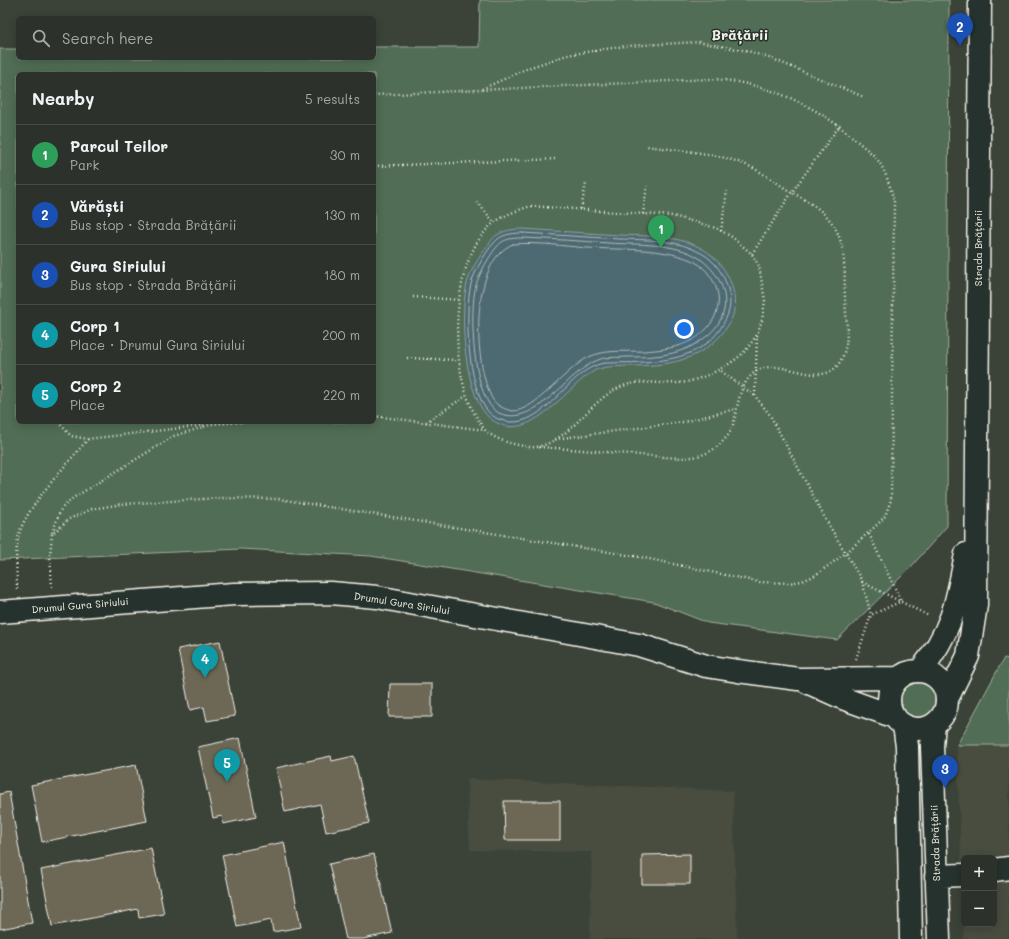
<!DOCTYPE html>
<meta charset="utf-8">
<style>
:root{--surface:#2c322b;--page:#343a33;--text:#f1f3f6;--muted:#a6aaa9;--line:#484d47;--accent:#90b9f0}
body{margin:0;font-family:Mali,sans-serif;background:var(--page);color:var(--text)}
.controls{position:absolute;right:12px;bottom:12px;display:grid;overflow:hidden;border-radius:6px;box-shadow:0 2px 10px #0003}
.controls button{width:36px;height:36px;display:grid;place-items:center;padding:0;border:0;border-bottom:1px solid var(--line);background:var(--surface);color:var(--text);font:20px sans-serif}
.you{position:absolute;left:684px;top:329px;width:14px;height:14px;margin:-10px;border:3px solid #fff;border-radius:50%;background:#1a73e8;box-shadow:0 0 0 6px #1a73e833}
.badge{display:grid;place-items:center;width:26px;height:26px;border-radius:50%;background:var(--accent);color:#fff;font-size:13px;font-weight:700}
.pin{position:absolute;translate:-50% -33px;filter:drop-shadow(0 1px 2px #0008)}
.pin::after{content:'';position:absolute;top:21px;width:14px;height:12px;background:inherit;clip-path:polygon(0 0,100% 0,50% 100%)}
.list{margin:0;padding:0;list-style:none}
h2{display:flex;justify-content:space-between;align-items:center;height:52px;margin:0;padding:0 16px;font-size:17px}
h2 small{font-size:13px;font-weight:400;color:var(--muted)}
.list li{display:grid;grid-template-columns:26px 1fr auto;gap:12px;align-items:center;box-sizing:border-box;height:60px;padding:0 16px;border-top:1px solid var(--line)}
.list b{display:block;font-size:15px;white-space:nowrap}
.list p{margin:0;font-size:13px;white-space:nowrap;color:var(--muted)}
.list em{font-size:13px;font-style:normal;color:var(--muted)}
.icon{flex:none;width:22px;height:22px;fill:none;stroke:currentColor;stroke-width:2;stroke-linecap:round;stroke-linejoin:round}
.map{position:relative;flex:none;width:1009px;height:939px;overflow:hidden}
.search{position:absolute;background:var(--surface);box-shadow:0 2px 10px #0003;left:16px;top:16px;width:360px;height:44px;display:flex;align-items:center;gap:10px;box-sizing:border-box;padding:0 14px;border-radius:6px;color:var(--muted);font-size:15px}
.panel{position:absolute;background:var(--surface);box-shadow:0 2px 10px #0003;left:16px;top:72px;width:360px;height:352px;border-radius:6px}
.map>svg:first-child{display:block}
.built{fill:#4a4e41;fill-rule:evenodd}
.green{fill:#516d54;stroke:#a2af9e;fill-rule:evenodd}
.water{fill:#4d6a73;stroke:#90a0a2}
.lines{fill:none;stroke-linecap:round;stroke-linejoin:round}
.shore{stroke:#b1bbb9;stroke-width:1}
.building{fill:#6c6755;stroke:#f4f1e8}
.minor-casing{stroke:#f4f1e8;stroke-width:25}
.path{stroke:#f4f1e8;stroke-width:2.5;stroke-dasharray:1 3;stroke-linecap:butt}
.minor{stroke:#26332d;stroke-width:22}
.labels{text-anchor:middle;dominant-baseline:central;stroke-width:3;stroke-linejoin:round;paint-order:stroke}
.street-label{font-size:10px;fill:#f4f1e8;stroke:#26332d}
.district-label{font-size:14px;font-weight:bold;fill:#f4f1e8;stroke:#26332d}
</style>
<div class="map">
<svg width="1009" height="939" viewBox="0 0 1009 939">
<rect width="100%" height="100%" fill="#3b4339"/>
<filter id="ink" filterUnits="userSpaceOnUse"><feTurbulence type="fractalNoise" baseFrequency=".025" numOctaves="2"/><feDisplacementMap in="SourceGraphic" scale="8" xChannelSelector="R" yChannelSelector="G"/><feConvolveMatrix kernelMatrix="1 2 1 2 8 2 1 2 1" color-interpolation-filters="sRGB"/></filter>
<g filter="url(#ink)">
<path class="built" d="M957,745h52v194h-45zM964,858h30v66h-30z
M467,779l266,12 4,148h-147l2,-87 -122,-2z"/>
<path class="green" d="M480,0h469l-2,526 -37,42 -73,72 -129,-17 -54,-21 -283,-46 -130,-7 -241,11v-511h18v9h356v-11h105zM18,74h356v348h-356z
M1004,658l5,1v86h-52z
M901 700a17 17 0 1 1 34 0a17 17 0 1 1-34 0Z"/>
<path class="water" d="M523,229c32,2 64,4 96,6 26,1 56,0 80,12 23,11 41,41 34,68 -4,11 -11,20 -20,28 -25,21 -55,23 -87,23 -10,1 -21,0 -30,4 -30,15 -65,77 -104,50 -28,-19 -34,-110 -24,-140 4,-12 11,-23 19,-33 3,-4 6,-10 10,-12 8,-5 17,-6 26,-6z"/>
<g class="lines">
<path class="shore" d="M523,233c32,2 64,4 97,6 25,1 54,0 77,12 14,6 24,18 29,32 4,10 6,23 1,33 -20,49 -76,46 -120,47 -39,1 -64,77 -111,55 -29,-14 -32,-107 -25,-134 3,-12 17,-37 27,-45 6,-5 17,-6 25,-6z
M523,238c28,1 57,3 86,5 28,2 66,-1 90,15 17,12 29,31 25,52 -2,10 -9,20 -17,26 -24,20 -52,21 -81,21 -9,1 -20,-1 -28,3 -31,12 -63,69 -99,53 -27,-12 -30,-103 -23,-128 3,-11 17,-37 26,-43 6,-4 14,-4 21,-4z
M513,244c24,-2 50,2 74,4 34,2 73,-1 104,12 12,5 20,15 25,27 9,24 -8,47 -30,56 -14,6 -29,7 -43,8 -18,1 -37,-2 -54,6 -22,10 -53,54 -76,54 -7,-1 -16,-5 -20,-11 -20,-34 -24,-139 20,-156z"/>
</g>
<path class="building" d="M220,641l15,75 -28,5 -3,-14 -14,3 -12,-61z
M390,684h42v33h-43z
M240,738l16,79 -33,7 -1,-8 -9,2 -15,-71z
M331,756l1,5 22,-5 15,67 -43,9 -6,-28 -35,8 -9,-44z
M136,765l11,56 -105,21 -11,-57z
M9,792l23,131 -32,6v-135z
M504,801h56v39h-55z
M284,842l17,85 -28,5 -2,-12 -34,7 -15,-72z
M151,848l13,66 -25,4 -1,-9 -86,17 -11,-56z
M374,854l18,79 -29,6h-17l-17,-75z
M690,854v30h-48v-29z"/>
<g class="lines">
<defs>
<path id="minor" d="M0,612l234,-18 97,-1 46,4 262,48 67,21 32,5 60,8 100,-1
M920,671c32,-39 37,-69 46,-117
M889 700a29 29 0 1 1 58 0a29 29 0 1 1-58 0Z
M807,682l38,17 50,18
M947,699l21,-43 8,-51 4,-605
M934,724l-2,22 7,193
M904,725l3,21 4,193
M994,870l15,-2
M936,876l28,-1"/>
</defs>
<use href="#minor" class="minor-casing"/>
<path class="path" d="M482,89l46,-21 39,-13 58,-9 73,-4 50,9 27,9 89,37
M374,166l183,-7
M477,202l17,20
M581,209l5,-26
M643,214l4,-28
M721,231l6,-40
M752,254l40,-62 48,-67
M413,297l47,3
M407,358l51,2
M718,369l37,27 15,19 56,105 36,61 9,34
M755,396l2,-61 5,-15 3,-19 -6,-35 -7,-12 -20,-17 -16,-9 -43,-12 -142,-10c-19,6 -36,12 -48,28 -33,41 -34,142 -5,185 2,4 5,9 8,12 7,6 16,10 24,12 9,2 18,5 27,4 37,-8 54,-51 89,-62 15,-5 34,-1 51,-2 19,0 54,-17 67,-31 5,-5 9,-12 13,-17
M374,416l111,14
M58,422l13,14 17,3 118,-14
M426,422l40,-26
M555,439l128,-17 52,-13
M539,447c34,2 68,5 102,8 18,1 40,5 57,1 11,-3 19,-8 27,-17 16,-17 7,-48 29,-66 23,-19 63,15 82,-6 16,-18 10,-46 9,-68 -1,-24 2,-52 -11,-73 -9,-15 -26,-25 -41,-33 -14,-8 -28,-19 -42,-26 -33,-15 -70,-16 -105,-21
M52,533l9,-24 12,-11 101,-62 39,-12 32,-2
M869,534l32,67
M862,582l67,34
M52,587l-2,-31 2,-22 17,-15 23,-10 30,-5 98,-6 59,1 361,58 119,25 30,1 13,-2 12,-5 32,-23 33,-30 6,-7 6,-16 3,-299c-3,-11 -6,-23 -12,-34 -5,-11 -16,-18 -25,-26 -40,-36 -92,-59 -146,-62l-337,16
M17,589c0,-19 -3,-39 3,-58 9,-27 49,-69 68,-92
M856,659l15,-44 31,-14"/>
<use href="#minor" class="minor"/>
</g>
</g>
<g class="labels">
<g class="street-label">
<text transform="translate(978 248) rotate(-90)">Strada Brățării</text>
<text transform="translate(402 603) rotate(9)">Drumul Gura Siriului</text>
<text transform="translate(80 605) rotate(-5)">Drumul Gura Siriului</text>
<text transform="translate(935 843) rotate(-92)">Strada Brățării</text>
</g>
<g class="district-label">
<text x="740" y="34">Brățării</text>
</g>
</g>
</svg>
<div class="controls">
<button>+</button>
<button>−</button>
</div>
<div class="you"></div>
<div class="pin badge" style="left:661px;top:248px;background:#2e9e5b">1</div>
<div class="pin badge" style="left:960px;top:46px;background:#1a4fb4">2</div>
<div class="pin badge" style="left:945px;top:788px;background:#1a4fb4">3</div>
<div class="pin badge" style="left:205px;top:678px;background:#0f9aa8">4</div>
<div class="pin badge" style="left:227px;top:782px;background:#0f9aa8">5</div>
<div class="search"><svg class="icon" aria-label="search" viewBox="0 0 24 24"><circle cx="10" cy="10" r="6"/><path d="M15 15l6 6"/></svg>Search here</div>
<section class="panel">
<h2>Nearby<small>5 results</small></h2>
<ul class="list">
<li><span class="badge" style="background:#2e9e5b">1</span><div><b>Parcul Teilor</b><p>Park</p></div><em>30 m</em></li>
<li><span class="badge" style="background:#1a4fb4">2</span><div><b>Vărăști</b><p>Bus stop · Strada Brățării</p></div><em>130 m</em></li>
<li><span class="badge" style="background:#1a4fb4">3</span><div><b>Gura Siriului</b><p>Bus stop · Strada Brățării</p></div><em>180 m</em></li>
<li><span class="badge" style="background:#0f9aa8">4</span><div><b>Corp 1</b><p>Place · Drumul Gura Siriului</p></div><em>200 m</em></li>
<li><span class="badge" style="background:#0f9aa8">5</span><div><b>Corp 2</b><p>Place</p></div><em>220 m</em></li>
</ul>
</section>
</div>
